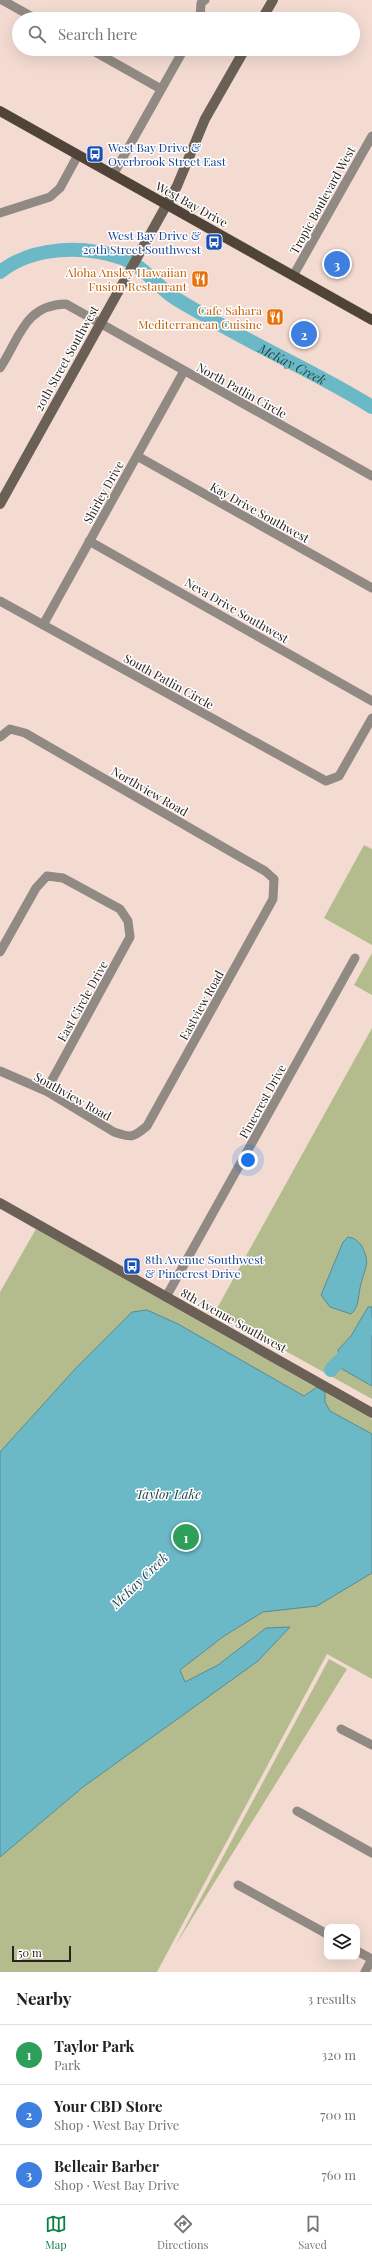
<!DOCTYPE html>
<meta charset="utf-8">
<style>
:root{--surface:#fff;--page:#f6f6f6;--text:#222;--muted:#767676;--line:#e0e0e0;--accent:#0b8043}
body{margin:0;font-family:"Playfair Display",serif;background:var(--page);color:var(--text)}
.controls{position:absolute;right:12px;bottom:12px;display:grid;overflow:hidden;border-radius:8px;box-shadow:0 4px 16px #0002}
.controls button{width:36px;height:36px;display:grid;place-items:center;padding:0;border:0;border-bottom:1px solid var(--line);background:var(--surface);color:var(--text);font:20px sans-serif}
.scale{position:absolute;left:12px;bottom:10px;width:59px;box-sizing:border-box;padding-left:4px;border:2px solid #2a211d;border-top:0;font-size:11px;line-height:14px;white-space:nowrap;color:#2a211d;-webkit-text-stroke:3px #fff;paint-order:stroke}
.you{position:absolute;left:248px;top:1160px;width:14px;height:14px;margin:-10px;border:3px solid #fff;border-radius:50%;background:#1a73e8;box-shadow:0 0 0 6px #1a73e833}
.badge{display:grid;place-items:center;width:26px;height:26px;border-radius:50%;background:var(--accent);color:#fff;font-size:13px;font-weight:700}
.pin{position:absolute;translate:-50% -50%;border:2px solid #fff;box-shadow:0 1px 4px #0006}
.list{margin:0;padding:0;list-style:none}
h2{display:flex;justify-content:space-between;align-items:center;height:52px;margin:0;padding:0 16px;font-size:17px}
h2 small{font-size:13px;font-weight:400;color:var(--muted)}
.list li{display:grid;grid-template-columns:26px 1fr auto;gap:12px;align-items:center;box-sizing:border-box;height:60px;padding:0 16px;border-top:1px solid var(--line)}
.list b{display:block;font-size:15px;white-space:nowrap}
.list p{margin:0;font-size:13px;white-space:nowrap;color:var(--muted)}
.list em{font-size:13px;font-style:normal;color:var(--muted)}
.icon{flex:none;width:22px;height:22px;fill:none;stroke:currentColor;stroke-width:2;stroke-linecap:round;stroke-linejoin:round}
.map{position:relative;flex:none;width:372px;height:1972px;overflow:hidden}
.search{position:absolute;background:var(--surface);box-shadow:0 4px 16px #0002;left:12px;right:12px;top:12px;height:44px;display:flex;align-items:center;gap:10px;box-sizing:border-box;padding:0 14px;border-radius:22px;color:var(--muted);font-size:15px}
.sheet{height:232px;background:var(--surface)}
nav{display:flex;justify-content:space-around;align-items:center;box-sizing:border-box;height:56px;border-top:1px solid var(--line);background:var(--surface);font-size:11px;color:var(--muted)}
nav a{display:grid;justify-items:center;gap:2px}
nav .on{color:var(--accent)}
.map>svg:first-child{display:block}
.green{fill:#b4bc8e}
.water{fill:#6bb9c6;stroke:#588b93}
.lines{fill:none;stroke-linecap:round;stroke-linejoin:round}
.river{stroke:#6bb9c6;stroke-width:14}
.street{stroke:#918983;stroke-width:9}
.secondary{stroke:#6b6056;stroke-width:10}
.primary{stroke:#504338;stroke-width:10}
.labels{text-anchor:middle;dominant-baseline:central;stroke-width:3;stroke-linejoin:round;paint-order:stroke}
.transit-label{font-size:12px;fill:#164399;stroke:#fff;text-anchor:start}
.street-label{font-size:12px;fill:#2a211d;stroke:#fff}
.food-label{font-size:12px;fill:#c56008;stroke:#fff;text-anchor:end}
.water-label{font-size:13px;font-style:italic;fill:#21464d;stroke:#fff}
</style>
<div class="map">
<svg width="372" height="1972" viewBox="0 0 372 1972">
<rect width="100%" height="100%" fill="#f3dbd1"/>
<path class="green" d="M364,845l8,4v96l-48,-27z
M372,953v42l-18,-10z
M372,1028v371l-157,-87z
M36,1229l336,190v260l-45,-25 -170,318h-157v-680z
M329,1659l18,10 -172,277z"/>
<path class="water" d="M348,1237c6,1 9,3 13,8 11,19 3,23 -1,43 -2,10 -1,19 -9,26l-21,-7 -9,-12 22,-53z
M368,1307h4v79l-30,-17 -4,-19 13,-14z
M147,1310l31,14 126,72 13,-9 8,5v10l5,9 42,23v139l-55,33 -54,6 -39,24 -44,34 5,12 33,-17 48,-37 24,-1 -32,34 -175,126 -83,70v-405l76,-84 56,-56z"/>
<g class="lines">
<g class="river">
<path id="s1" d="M0,272c33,-26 83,-27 122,-14 19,7 30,22 46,35 10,8 24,15 36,22 54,33 114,58 168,92"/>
<path d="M331,1370c7,-10 18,-15 25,-25 6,-8 8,-13 16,-20"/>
</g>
<path class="street" d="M2,0l34,19
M200,19l1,-16 4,-3
M90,49l71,40
M113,175l71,-126
M0,213l50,-16 10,-9 18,-33
M293,276l79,-140
M0,368c20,-30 24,-63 66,-64l306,172
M137,456l235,132
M89,541l283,160
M0,601l326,180 13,-5 33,-58
M43,625l141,-254
M0,737l10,-8 15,4 217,125 23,13 9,8 -1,20 -126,227c-14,12 -16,12 -33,6l-68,-41 -46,-20
M0,952l36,-64 11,-12 16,2 57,31 8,12 2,16 -84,154
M166,1297l189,-339
M341,1729l31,16
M297,1811l75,42
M238,1885l89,49
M357,1951l15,8
M365,1972l7,-13"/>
<path class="secondary" d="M262,19l11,-19
M0,504l177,-318 28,-67 40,-70
M0,1203l372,210"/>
<path class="primary" d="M0,111l372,209"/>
</g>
<defs>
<symbol id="bus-square" viewBox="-11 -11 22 22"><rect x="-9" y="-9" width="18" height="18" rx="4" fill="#1a4fb4" stroke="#fff"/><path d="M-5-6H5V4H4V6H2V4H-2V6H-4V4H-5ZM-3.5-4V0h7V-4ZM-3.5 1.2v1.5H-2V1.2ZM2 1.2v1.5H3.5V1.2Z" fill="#fff"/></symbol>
<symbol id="restaurant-square" viewBox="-11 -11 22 22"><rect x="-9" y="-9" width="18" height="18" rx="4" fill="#e8710a" stroke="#fff"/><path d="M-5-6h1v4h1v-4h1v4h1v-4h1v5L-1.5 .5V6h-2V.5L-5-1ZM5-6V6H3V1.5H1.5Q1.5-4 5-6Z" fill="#fff"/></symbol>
</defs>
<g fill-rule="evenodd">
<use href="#bus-square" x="85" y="144" width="20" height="20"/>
<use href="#bus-square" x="204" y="232" width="20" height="20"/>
<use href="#restaurant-square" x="190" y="269" width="20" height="20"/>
<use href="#restaurant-square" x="265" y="307" width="20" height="20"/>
<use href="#bus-square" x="122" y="1256" width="20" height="20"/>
</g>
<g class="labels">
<g class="transit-label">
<text x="108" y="147">West Bay Drive &amp;<tspan x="108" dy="14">Overbrook Street East</tspan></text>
<text x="201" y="235" text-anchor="end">West Bay Drive &amp;<tspan x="201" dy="14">20th Street Southwest</tspan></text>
<text x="145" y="1259">8th Avenue Southwest<tspan x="145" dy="14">&amp; Pinecrest Drive</tspan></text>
</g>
<g class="street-label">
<text transform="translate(322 200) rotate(-61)">Tropic Boulevard West</text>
<text transform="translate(192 204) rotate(29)">West Bay Drive</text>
<text transform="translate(66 358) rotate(-61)">20th Street Southwest</text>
<text transform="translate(242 390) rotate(29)">North Patlin Circle</text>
<text transform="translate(103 492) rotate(-61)">Shirley Drive</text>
<text transform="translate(260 512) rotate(29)">Kay Drive Southwest</text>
<text transform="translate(237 610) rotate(30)">Neva Drive Southwest</text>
<text transform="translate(169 681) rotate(29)">South Patlin Circle</text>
<text transform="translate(150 791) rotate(30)">Northview Road</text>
<text transform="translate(82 1001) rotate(-61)">East Circle Drive</text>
<text transform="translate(201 1005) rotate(-61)">Eastview Road</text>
<text transform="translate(73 1096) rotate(29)">Southview Road</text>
<text transform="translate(262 1101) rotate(-61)">Pinecrest Drive</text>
<text transform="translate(234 1320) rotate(29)">8th Avenue Southwest</text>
</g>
<g class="food-label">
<text x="187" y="272">Aloha Ansley Hawaiian<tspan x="187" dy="14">Fusion Restaurant</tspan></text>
<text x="262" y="310">Cafe Sahara<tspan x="262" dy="14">Mediterranean Cuisine</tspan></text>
</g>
<g class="water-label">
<text stroke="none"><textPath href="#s1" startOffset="329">McKay Creek</textPath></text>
<text x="168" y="1493">Taylor Lake</text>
<text transform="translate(139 1580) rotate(-44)">McKay Creek</text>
</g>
</g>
</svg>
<div class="controls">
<button><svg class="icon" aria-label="layers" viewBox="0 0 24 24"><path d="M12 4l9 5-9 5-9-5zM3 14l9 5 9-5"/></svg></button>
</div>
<div class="scale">50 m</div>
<div class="you"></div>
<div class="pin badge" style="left:186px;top:1537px;background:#2e9e5b">1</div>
<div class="pin badge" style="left:304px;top:334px;background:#3f7fe0">2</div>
<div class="pin badge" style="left:337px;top:264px;background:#3f7fe0">3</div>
<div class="search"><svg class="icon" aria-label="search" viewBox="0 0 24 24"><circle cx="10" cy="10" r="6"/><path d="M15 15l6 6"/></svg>Search here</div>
</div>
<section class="sheet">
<h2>Nearby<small>3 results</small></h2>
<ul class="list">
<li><span class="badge" style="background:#2e9e5b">1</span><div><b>Taylor Park</b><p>Park</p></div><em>320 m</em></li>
<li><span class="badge" style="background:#3f7fe0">2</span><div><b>Your CBD Store</b><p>Shop · West Bay Drive</p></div><em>700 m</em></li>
<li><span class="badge" style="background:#3f7fe0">3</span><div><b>Belleair Barber</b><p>Shop · West Bay Drive</p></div><em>760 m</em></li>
</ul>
</section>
<nav>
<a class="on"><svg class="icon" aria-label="map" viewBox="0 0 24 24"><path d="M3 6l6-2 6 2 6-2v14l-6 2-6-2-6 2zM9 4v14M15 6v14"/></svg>Map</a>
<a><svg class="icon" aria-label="directions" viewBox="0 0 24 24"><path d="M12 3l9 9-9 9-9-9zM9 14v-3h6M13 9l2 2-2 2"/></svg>Directions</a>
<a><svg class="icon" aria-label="saved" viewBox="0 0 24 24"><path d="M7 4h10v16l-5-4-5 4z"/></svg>Saved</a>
</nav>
